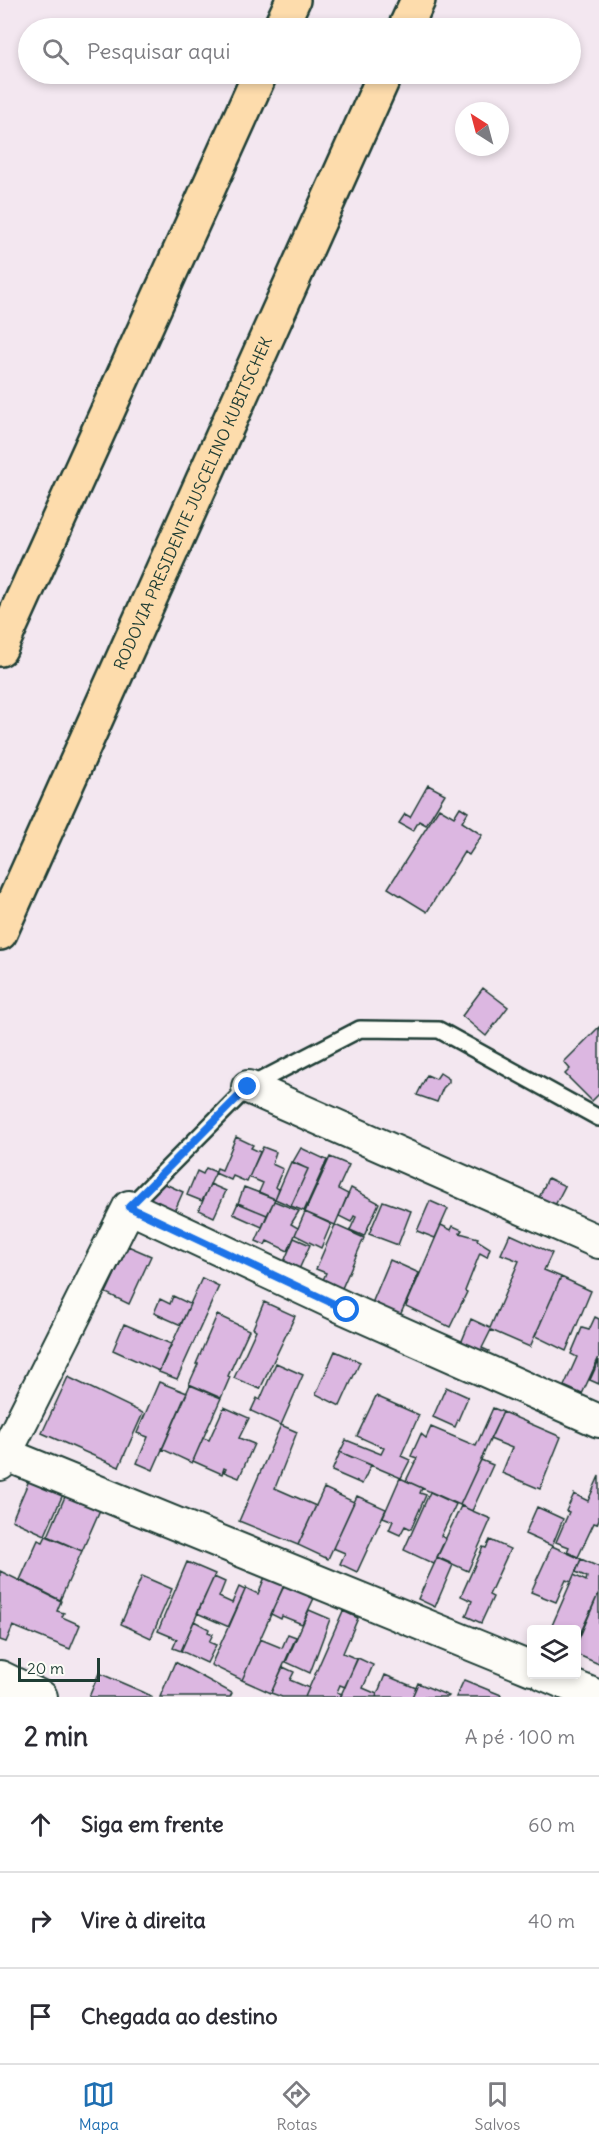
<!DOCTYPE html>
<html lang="pt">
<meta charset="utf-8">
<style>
:root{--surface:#fff;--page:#f7f7f7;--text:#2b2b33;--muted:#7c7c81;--line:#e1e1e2;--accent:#1f6fb2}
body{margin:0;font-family:Delius,sans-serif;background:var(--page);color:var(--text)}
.controls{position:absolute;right:18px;bottom:18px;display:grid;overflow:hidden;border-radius:6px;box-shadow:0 3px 9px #0003}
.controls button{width:54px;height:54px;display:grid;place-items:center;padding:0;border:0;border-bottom:2px solid var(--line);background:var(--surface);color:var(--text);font:30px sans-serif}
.compass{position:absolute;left:455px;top:102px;width:54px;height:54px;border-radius:50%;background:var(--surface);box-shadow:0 3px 9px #0003;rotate:324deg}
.scale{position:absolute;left:18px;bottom:15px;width:82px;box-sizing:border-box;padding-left:6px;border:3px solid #1f3d34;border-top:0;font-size:16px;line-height:21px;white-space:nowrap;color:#1f3d34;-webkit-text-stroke:4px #fdfcf7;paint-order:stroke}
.stop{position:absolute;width:18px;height:18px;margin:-14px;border:4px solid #1a73e8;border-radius:50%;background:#fff}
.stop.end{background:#1a73e8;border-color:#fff;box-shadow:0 2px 6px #0008}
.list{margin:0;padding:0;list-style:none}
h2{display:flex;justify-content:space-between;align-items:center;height:78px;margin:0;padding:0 24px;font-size:26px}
h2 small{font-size:20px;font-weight:400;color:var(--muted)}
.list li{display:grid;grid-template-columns:39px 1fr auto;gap:18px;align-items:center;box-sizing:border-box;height:96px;padding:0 24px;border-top:2px solid var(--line)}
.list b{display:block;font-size:22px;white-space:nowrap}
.list em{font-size:20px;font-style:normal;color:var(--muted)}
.icon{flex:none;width:33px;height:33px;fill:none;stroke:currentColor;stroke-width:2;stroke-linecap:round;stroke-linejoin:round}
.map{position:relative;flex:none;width:599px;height:1697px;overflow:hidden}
.search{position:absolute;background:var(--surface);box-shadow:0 3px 9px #0003;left:18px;right:18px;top:18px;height:66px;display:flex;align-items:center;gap:15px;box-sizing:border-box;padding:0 21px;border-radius:33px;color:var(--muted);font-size:22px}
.sheet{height:366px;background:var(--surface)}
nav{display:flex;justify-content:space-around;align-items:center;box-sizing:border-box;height:84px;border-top:2px solid var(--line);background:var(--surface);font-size:16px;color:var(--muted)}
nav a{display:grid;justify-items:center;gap:3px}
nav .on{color:var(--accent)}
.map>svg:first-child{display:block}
.building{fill:#dcb7e1;stroke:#1f3d34;stroke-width:1.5}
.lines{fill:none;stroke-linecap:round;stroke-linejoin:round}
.service-casing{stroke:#1f3d34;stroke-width:20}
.minor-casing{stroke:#1f3d34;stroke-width:36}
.trunk-casing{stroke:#1f3d34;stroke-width:38}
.service{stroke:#fdfcf7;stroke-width:15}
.minor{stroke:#fdfcf7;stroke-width:32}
.trunk{stroke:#fddcac;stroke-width:33}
.route{stroke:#1a73e8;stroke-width:8}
.labels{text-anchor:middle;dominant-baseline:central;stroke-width:6;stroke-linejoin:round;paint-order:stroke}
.street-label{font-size:16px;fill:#1f3d34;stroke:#fdfcf7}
</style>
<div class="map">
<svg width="599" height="1697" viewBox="0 0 599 1697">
<rect width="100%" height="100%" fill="#f3e7f0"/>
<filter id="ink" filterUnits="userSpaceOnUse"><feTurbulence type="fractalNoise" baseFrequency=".0167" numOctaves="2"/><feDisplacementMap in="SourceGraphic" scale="12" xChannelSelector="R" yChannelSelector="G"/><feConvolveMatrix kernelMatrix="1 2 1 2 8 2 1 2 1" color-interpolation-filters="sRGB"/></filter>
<g filter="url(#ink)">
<path class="building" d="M428,785l17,9 -19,31 -7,-4 -6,10 -14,-8 6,-9 5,3z
M460,807l8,5 -6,10 20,13 -13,20 -5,-3 -37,60 -39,-24 51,-80 15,9z
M483,988l25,19 -22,29 -24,-20z
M599,1027v67l-7,7 -27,-27 5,-5 -6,-7z
M440,1073l9,6v3l-6,6 -6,14 -20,-7 10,-20 9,4z
M236,1137l17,8 -2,3 9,4 -13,30 -14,-6 -2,4 -16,-7 2,-5 5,2z
M263,1147l13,5 -4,12 11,5 -8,18 4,2 -4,10 -16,-7 4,-9 -14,-6z
M301,1148l26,12 -23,51 -13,-5 17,-37 -15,-7z
M330,1157l19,8 -11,24 10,5 -13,31 -30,-13z
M291,1162l17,7 -17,37 -16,-7z
M206,1168l10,4 -14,29 -15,-6 10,-24 6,3z
M152,1178l31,14 -13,29 -32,-13z
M548,1178l17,8 -12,23 -16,-7z
M210,1184l16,7 -12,26 -15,-7z
M244,1187l31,12 -8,16 -29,-12z
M351,1188l28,15 -15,33 -14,-6 6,-13 -2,-1 -3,6 -12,-6z
M274,1201l25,10 -8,13 7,4 -10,23 -21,-10 -2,4 -9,-4z
M383,1201l28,10 -13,34 -29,-11z
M430,1201l18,8 -13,29 -18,-7z
M238,1203l29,12 -5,12 -29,-13z
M305,1212l26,12 -10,24 -26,-13z
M335,1225l29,13 -25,57 -19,-8 6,-14 -10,-4z
M441,1225l10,5 2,-4 9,4 -2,3 18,5 -1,2 13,8 -3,9 -7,-4 -15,38 2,1 -17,35 -44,-21z
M510,1234l42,19 -8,17 17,7 -31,70 -39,-17 -9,18 7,3 -5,9 -25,-12 12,-29 19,9 29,-67 -18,-7z
M294,1238l16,7 -14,31 -15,-7z
M128,1246l23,10 -22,48 -23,-11z
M390,1260l29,13 -21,47 -28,-12z
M561,1277l30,14 -25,60 -31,-15z
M202,1278l17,8 -42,93 -18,-7z
M173,1296l17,8 -9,21 -27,-12 6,-14 10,5z
M264,1302l31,14 -35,73 -26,-11 22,-48 -3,-2z
M217,1315l32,15 -21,46 2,1 -9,21 -32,-14 9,-20h-2z
M595,1317l4,2v38l-17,37 -18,-8 13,-29 -6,-3 11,-26 7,2z
M124,1324l47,20 -12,27 -46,-21z
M335,1351l25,11 -20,44 -24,-12z
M599,1360v24l-9,-4z
M276,1363l27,12 -22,50 -30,-14 6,-13 3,2z
M68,1377l75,36 -24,54 -77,-34z
M159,1382l28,11 -34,77 -16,-7 11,-26 -11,-4z
M190,1385l31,13 -29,65 -30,-14z
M446,1387l22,10 -13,30 -22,-10z
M376,1396l43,19 -18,41 9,4 -9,18 -61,-26 6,-12 35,14 3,-6 -27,-12z
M224,1407l25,11 -10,20 15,6 -15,34 -15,-6 2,-3 -2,-1 -2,6 -29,-13 10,-23 6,2z
M493,1408l10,4 -43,93 -54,-24 11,-23 -6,-2 10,-22 5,4 5,-11 45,19z
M503,1412l58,25 -21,52 -38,-16 10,-25 -22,-9z
M281,1425l16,7 -22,56 41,18 -18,39 -59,-24z
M340,1452l31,13 -9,19 -30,-13z
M481,1460l12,5 -21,46 -12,-6z
M599,1476v43l-2,5 -3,-1 -16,34 -11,-5 2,-5 -13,-5 13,-30 -3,-1 8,-17 14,7z
M30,1478l34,14 -19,43 -33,-15z
M400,1478l22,10 -2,5 6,2 -15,34 -6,-3 -5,9 -11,-5 4,-9 -10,-4z
M324,1488l30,14 -26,57 -30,-14z
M67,1492l36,11 -21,48 -34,-15z
M430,1492l26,12 -15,32 5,3 -12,25 -30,-14z
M357,1496l29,13 -29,63 -17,-8 5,-11 -12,-5z
M461,1506l30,13 -23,52 -31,-14z
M537,1507l26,12 -11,27 -27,-12z
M46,1536l36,15 -22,49 -40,-20 18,-40 5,2z
M490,1540l20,9 -21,46 4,2 -12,26 -15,-7 6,-15 -11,-5 22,-49 3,1z
M552,1546l29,13 -10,23 -5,-2 -10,22 -25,-10z
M437,1558l16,7 -18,42 -17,-8z
M581,1559l18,8v25l-21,49 -2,-11h-26l24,-55 12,6 1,-4 -11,-5z
M187,1562l28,12 -34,77 -8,-3 4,-9 -19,-8z
M0,1571l61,30 -4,10 7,2 -2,4 18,8 -10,24 -57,-23 -7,16 -6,-2z
M142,1576l30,13 -21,49 -30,-14z
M214,1577l11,5 -6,15 13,6 7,-16 6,3 -16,37 -32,-14z
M265,1577l19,8 -42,95 -31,-15 35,-77 12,6z
M285,1584l29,14 -12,26 -20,-8 -1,3 -10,-5z
M599,1592v72l-23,-10v-11z
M309,1610l21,9 -20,54 -24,-11z
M343,1611l15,7 -15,35 14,6 -12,28 -5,-2 -3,7 5,2 -2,3h-35z
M194,1621l15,8 -1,3 5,2 -4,8 7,3 -9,18 -26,-12z
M288,1634l8,3 -25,56 -29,-13 18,-41 22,9z
M358,1658l15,7 -10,23 14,6 -1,3h-36z
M175,1662l57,31 -2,4h-70z
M283,1667l11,5 -4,8 19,8 -4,9h-23l-11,-4z
M99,1673l44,19 10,5h-64z
M385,1675l31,13 -4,9h-36z
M464,1680l37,15 -1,2h-44z
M418,1683l31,13 -1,1h-36z"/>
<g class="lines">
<defs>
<path id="service" d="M129,1207l119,-120 112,-58 79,1 160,88"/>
<path id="minor" d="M248,1087l351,155
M5,1454l527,215
M0,1464l129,-257 218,102 252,112
M544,1674l55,23
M0,1677l41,20"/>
<g id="trunk">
<path d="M280,28l13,-28"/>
<path d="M405,28l13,-28"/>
<path d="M0,649l260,-575"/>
<path id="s1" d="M0,933l385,-859"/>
</g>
</defs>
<use href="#service" class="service-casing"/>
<use href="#minor" class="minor-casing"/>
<use href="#trunk" class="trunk-casing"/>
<use href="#service" class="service"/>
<use href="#minor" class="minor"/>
<use href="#trunk" class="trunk"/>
</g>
</g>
<g class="lines" filter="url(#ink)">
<path class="route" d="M248,1087l-119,120 218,103"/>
</g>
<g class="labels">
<g class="street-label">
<text stroke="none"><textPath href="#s1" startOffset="471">RODOVIA PRESIDENTE JUSCELINO KUBITSCHEK</textPath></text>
</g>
</g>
</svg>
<div class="controls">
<button><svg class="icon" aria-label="layers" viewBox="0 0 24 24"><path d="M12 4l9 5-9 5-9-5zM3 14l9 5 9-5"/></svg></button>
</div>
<svg class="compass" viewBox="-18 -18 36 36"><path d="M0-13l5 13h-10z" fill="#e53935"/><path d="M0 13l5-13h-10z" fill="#7c7c81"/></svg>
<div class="scale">20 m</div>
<div class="stop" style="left:347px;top:1310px"></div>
<div class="stop end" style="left:248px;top:1087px"></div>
<div class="search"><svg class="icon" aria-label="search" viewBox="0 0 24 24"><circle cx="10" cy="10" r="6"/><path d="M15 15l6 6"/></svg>Pesquisar aqui</div>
</div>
<section class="sheet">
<h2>2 min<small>A pé · 100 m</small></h2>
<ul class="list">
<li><svg class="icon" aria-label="ahead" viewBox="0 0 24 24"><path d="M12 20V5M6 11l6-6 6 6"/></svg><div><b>Siga em frente</b></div><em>60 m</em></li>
<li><svg class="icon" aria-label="right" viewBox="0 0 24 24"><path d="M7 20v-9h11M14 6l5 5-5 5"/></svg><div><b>Vire à direita</b></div><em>40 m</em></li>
<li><svg class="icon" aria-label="arrive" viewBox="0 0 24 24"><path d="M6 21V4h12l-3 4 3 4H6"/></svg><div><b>Chegada ao destino</b></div></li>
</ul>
</section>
<nav>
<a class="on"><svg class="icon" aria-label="map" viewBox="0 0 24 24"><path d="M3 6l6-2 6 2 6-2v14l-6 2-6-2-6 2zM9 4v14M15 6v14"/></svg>Mapa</a>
<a><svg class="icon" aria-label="directions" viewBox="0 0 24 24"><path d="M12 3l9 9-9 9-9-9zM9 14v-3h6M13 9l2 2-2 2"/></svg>Rotas</a>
<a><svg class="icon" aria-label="saved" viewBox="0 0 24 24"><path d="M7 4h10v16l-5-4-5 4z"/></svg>Salvos</a>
</nav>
